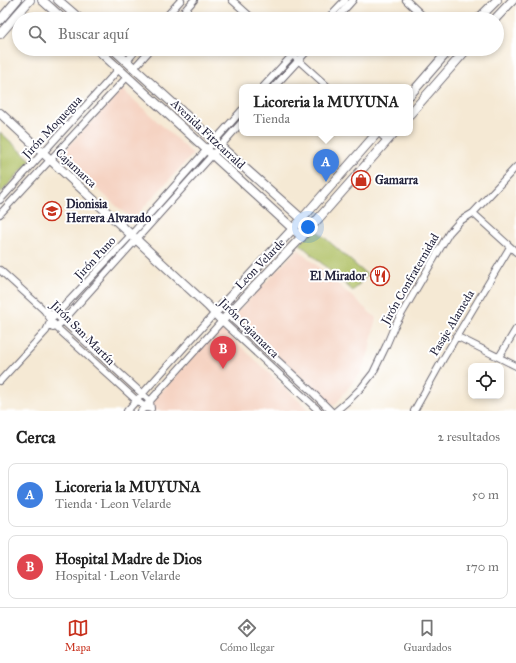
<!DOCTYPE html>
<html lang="es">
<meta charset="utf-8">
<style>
:root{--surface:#fff;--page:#f6f6f6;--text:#222;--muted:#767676;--line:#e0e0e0;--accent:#c8321e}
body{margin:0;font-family:"IM FELL Great Primer",serif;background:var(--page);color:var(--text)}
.controls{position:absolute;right:12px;bottom:12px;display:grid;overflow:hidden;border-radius:8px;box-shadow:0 2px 6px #0003}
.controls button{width:36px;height:36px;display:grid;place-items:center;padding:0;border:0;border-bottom:1px solid var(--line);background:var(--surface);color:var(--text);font:20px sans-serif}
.you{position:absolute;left:308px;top:227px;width:14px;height:14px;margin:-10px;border:3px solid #fff;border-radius:50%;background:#1a73e8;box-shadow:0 0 0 6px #1a73e833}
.badge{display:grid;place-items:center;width:26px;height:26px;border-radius:50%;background:var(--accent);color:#fff;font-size:13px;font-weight:700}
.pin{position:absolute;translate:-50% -33px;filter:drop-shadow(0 1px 2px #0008)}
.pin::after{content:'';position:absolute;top:21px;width:14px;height:12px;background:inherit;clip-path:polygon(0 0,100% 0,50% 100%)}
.popup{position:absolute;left:239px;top:84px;width:174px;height:52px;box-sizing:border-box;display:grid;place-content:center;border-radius:8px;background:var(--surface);filter:drop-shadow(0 1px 3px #0005);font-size:13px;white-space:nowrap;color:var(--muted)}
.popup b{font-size:15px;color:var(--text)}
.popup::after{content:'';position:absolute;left:50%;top:100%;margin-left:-8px;border:8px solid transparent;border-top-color:var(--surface)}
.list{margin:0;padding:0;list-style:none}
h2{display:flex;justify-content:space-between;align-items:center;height:52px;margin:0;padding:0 16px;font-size:17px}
h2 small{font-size:13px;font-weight:400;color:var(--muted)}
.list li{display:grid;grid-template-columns:26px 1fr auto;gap:12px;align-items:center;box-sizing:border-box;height:64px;margin:0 8px 8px;padding:0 8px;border:1px solid var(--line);border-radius:8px}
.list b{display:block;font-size:15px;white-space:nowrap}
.list p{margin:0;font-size:13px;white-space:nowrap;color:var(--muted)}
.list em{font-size:13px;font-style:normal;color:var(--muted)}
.icon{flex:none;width:22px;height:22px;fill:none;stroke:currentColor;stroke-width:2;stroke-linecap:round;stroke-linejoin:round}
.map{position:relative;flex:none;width:516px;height:411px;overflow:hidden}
.search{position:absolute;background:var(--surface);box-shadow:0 2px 6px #0003;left:12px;right:12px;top:12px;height:44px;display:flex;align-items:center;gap:10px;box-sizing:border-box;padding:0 14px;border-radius:22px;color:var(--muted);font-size:15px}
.sheet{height:196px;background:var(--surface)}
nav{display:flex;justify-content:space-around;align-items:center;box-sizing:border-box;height:56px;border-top:1px solid var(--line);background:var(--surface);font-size:11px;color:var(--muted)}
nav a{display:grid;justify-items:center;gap:2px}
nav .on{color:var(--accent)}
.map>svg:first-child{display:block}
.built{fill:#f5d3c2}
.green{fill:#aebf62;stroke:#68704e}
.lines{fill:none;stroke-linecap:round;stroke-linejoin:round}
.street-casing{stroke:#6c6871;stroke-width:8}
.secondary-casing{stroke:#6c6871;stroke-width:10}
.street{stroke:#fff;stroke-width:6}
.secondary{stroke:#fff;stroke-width:8}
.labels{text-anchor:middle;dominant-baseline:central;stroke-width:4;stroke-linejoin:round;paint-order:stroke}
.street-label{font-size:12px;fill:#22223b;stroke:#fff}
.poi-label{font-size:12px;font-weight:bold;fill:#22223b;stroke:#fff;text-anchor:start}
</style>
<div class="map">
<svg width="516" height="411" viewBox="0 0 516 411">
<rect width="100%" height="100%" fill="#fff"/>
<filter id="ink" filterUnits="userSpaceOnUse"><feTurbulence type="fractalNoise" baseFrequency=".025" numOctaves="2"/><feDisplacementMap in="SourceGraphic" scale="8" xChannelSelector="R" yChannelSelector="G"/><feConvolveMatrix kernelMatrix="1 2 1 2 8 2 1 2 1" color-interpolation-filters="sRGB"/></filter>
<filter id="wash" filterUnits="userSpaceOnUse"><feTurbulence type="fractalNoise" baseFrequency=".012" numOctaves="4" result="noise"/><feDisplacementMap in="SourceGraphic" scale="16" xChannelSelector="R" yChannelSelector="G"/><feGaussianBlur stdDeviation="0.9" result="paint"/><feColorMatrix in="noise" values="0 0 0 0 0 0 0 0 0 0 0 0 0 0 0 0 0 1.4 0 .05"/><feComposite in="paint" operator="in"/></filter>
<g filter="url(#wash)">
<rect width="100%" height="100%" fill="#f5e9d4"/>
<path class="built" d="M122,89l71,65 -61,66 -72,-65z
M298,249l78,69 -7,34 -8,20 -27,34 -98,-88v-5z
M220,327l90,84h-166z"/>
<path class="green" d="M0,132l31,28 -31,34z
M315,229l52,46 -14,16 -53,-47z"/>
</g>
<g filter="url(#ink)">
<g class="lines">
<defs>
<path id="street" d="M232,0l21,19
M406,0l20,19
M164,19l17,-19
M177,19l17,-19
M327,19l18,-19
M336,19l17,-19
M286,49l42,38
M458,49l5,4
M127,61l10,-12
M134,68l17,-19
M263,87l35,-38
M274,87l35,-38
M379,133l8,7
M0,200l119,-131
M473,213l43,39
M0,214l127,-137
M0,270l44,40 12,17 80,73 9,7 6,2 -1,-8 -87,-80 -7,-6 -12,-5
M228,315l83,76 20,20
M53,328l3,-1 7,-6 179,-199
M456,336l60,30
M499,357l17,-28
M0,381l46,-50 5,-11 80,-85 111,-125
M127,411l87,-97
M141,411l81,-90 97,90
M336,411l13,-11 13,-13 11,-14 13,-27 8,-19 55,-94 11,-12 13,-8 43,-46
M414,411l29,-52 67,-112"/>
<path id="secondary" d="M42,0l21,19
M58,0l22,19
M478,19l19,-19
M495,19l18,-19
M0,20l17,-20
M0,34l30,-34
M97,49l205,188
M113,49l107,97 91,81
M410,95l40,-46
M0,113l208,193 14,15 89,-94 83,-94
M410,114l57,-65
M214,314l88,-95 75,-86"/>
</defs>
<use href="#street" class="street-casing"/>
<use href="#secondary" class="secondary-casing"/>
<use href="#street" class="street"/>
<use href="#secondary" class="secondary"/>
</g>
</g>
<defs>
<symbol id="shop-ring" viewBox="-11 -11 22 22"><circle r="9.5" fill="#fff" stroke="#c8321e" stroke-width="1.5"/><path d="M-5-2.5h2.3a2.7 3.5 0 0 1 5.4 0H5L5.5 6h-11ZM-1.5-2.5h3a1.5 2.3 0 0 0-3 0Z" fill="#c8321e"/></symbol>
<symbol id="school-ring" viewBox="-11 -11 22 22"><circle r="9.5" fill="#fff" stroke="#c8321e" stroke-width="1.5"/><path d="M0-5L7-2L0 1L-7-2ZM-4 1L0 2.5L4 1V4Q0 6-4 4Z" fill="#c8321e"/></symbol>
<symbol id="restaurant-ring" viewBox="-11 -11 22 22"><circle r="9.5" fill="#fff" stroke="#c8321e" stroke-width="1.5"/><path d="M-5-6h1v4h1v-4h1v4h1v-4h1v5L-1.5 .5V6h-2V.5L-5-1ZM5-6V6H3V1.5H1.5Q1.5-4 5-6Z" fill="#c8321e"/></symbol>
</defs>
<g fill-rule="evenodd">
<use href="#shop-ring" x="350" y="169" width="22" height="22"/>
<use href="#school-ring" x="41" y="200" width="22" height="22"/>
<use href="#restaurant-ring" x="369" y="265" width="22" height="22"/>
</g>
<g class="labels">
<g class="street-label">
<text transform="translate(52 127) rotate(-47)">Jirón Moquegua</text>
<text transform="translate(208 134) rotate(43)">Avenida Fitzcarrald</text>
<text transform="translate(76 168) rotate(43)">Cajamarca</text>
<text transform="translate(95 258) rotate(-47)">Jirón Puno</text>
<text transform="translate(260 264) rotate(-46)">Leon Velarde</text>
<text transform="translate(410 279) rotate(-60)">Jirón Confraternidad</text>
<text transform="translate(452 323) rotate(-59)">Pasaje Alameda</text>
<text transform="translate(249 328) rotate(45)">Jirón Cajamarca</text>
<text transform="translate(83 333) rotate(45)">Jirón San Martín</text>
</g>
<g class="poi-label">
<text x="375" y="180">Gamarra</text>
<text x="66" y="204">Dionisia<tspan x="66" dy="14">Herrera Alvarado</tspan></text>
<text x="366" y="276" text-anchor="end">El Mirador</text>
</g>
</g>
</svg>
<div class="controls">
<button><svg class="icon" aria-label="locate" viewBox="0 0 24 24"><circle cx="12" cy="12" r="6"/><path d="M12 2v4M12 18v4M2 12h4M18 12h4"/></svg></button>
</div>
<div class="you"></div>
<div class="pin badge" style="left:326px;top:182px;background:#3f7fe0">A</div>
<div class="popup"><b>Licoreria la MUYUNA</b>Tienda</div>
<div class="pin badge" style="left:223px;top:369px;background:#e0444e">B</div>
<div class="search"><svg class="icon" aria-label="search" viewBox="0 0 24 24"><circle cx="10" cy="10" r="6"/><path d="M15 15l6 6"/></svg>Buscar aquí</div>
</div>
<section class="sheet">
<h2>Cerca<small>2 resultados</small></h2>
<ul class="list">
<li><span class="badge" style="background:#3f7fe0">A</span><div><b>Licoreria la MUYUNA</b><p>Tienda · Leon Velarde</p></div><em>50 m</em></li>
<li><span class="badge" style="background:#e0444e">B</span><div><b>Hospital Madre de Dios</b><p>Hospital · Leon Velarde</p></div><em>170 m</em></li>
</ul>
</section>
<nav>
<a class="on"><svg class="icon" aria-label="map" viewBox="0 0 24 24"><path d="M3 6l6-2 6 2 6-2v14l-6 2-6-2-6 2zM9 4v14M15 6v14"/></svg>Mapa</a>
<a><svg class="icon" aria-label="directions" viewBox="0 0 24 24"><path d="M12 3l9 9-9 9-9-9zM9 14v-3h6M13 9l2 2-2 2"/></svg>Cómo llegar</a>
<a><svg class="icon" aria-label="saved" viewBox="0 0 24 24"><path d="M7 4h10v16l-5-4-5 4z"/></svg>Guardados</a>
</nav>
